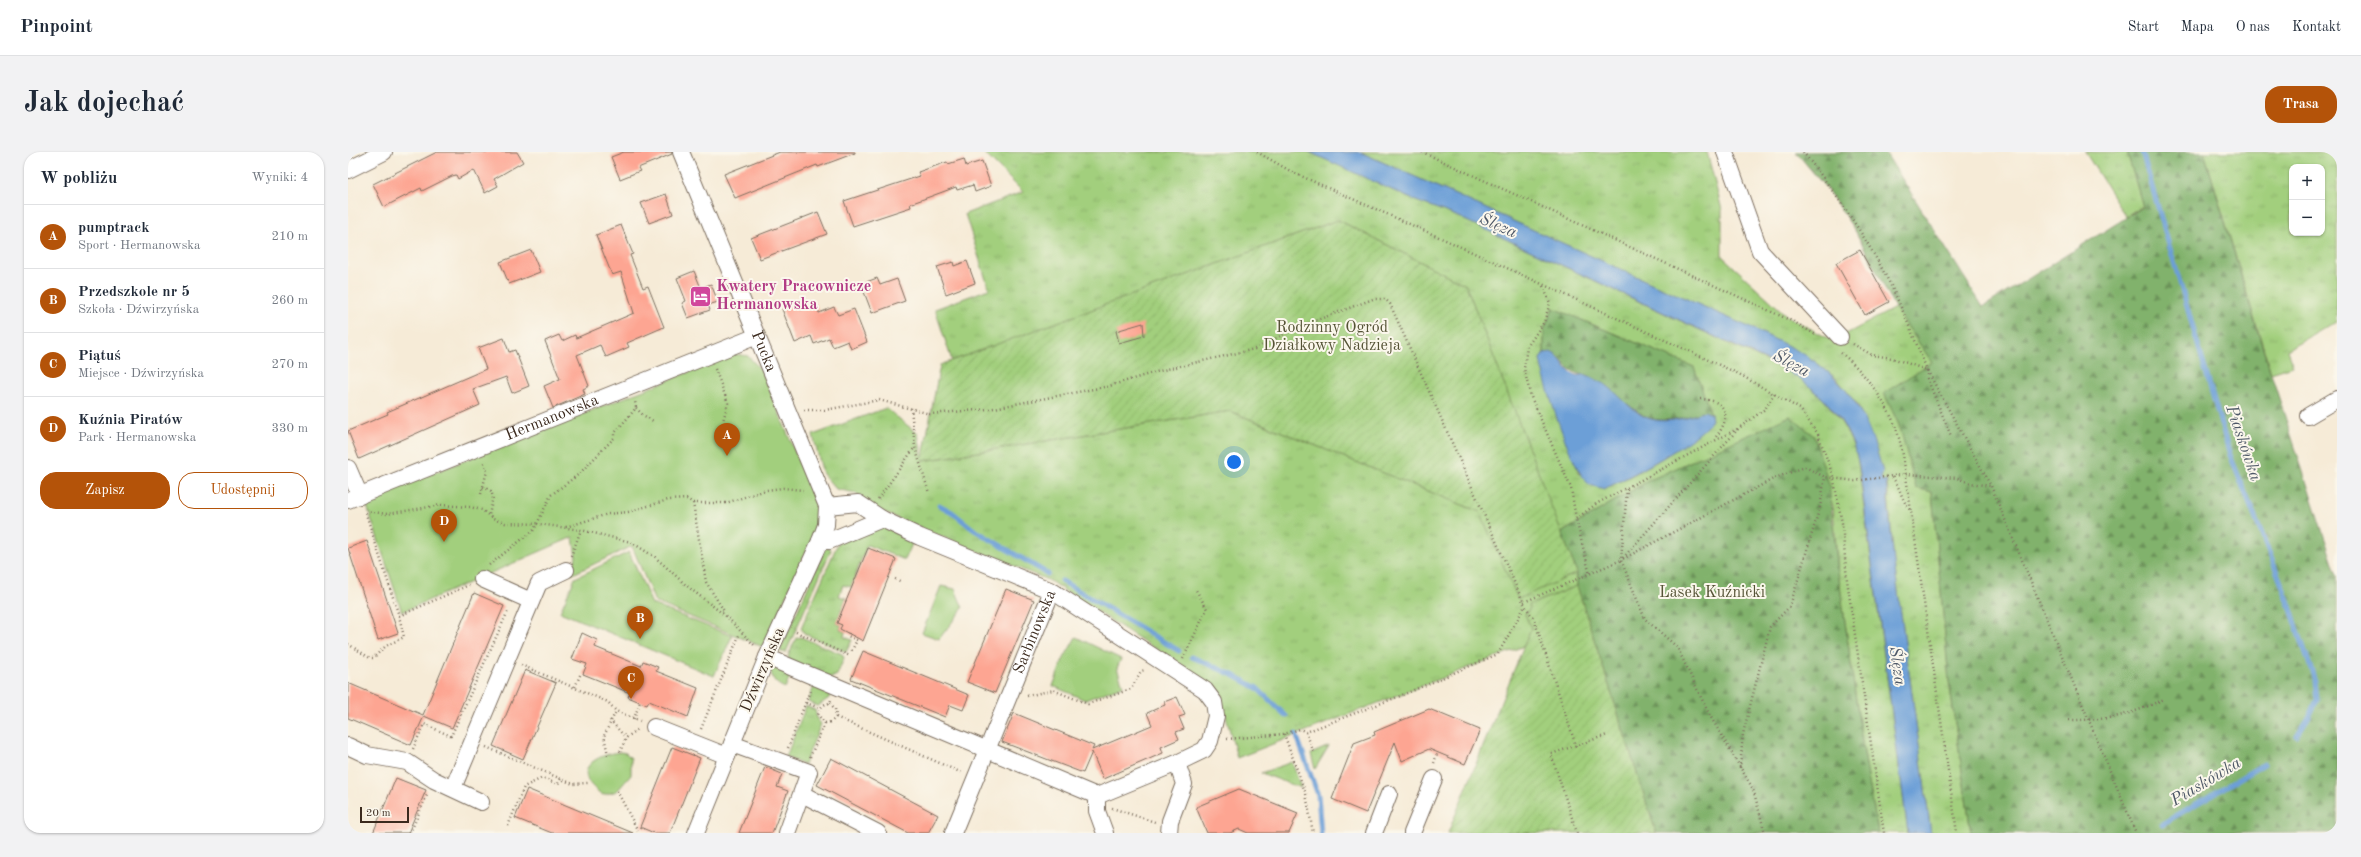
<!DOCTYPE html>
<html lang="pl">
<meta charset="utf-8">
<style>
:root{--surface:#fff;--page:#f2f2f3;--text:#1f2937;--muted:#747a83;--line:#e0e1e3;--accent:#b45309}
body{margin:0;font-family:"Old Standard TT",serif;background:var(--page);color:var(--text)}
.controls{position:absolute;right:12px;top:12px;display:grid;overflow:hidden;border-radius:8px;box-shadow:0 1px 3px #0004}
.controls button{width:36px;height:36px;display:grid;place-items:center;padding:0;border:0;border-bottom:1px solid var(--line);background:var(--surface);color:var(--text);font:20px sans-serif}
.scale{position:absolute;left:12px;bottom:10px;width:49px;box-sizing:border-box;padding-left:4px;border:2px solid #3b2a1e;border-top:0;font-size:11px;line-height:14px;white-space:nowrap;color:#3b2a1e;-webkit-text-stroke:3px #fbf7ec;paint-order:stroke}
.you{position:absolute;left:886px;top:310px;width:14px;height:14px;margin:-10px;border:3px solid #fff;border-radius:50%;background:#1a73e8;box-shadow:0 0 0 6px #1a73e833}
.badge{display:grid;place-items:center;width:26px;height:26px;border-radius:50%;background:var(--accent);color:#fff;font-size:13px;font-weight:700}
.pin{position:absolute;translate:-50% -33px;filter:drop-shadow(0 1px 2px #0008)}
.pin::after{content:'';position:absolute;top:21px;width:14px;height:12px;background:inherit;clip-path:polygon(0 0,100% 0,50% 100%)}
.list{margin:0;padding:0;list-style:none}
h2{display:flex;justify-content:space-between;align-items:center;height:52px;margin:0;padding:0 16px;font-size:17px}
h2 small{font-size:13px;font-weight:400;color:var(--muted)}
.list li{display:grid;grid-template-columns:26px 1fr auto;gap:12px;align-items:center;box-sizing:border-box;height:64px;padding:0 16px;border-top:1px solid var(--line)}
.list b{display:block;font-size:15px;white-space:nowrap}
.list p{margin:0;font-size:13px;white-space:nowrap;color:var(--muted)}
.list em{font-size:13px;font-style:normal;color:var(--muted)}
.actions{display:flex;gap:8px;padding:12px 16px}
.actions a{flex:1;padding:9px 0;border:1px solid var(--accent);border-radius:16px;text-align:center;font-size:14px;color:var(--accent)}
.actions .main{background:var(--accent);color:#fff}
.map{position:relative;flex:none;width:1989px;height:681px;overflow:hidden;border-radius:16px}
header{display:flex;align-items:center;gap:24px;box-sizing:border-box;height:56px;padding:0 20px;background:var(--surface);border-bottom:1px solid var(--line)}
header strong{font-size:19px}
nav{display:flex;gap:22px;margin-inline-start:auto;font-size:14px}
.intro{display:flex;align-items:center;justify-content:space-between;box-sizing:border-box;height:96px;padding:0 24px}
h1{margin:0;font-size:28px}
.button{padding:10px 18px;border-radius:16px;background:var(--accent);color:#fff;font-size:14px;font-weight:700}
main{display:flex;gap:24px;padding:0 24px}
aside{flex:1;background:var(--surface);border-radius:16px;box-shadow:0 1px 3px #0004}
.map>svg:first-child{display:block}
.grass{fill:url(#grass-tufts);stroke:#6e7c4e;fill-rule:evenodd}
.forest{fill:url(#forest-firs);stroke:#5e6e45}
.park{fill:#a2cf7d;stroke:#6e7c4e}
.garden{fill:url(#garden-furrows);stroke:#6e7c4e}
.water{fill:#6c9fd7;stroke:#54647a}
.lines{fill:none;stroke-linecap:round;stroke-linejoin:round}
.stream{stroke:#6c9fd7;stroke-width:5}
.building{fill:#fda592}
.minor-casing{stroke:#7c6e5f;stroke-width:18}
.path{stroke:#7c6e5f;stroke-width:2.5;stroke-dasharray:1 3;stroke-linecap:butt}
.minor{stroke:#fff;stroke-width:16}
.labels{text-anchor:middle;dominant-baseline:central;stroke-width:4;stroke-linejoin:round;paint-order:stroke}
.hotel-label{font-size:16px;font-weight:bold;fill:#b23c85;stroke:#fbf7ec;text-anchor:start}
.park-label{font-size:16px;fill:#555336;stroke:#fbf7ec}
.street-label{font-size:16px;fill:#3b2a1e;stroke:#fbf7ec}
.water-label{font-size:17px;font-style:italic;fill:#4f5968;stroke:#fbf7ec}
</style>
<header>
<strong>Pinpoint</strong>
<nav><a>Start</a><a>Mapa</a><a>O nas</a><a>Kontakt</a></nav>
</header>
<div class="intro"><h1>Jak dojechać</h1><a class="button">Trasa</a></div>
<main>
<aside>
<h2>W pobliżu<small>Wyniki: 4</small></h2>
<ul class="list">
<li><span class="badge">A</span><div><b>pumptrack</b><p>Sport · Hermanowska</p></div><em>210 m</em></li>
<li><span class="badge">B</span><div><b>Przedszkole nr 5</b><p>Szkoła · Dźwirzyńska</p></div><em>260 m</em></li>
<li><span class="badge">C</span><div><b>Piątuś</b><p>Miejsce · Dźwirzyńska</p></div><em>270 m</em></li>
<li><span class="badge">D</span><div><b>Kuźnia Piratów</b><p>Park · Hermanowska</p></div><em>330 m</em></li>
</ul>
<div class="actions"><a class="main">Zapisz</a><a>Udostępnij</a></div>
</aside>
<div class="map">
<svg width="1989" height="681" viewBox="0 0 1989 681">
<defs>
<pattern id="grass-tufts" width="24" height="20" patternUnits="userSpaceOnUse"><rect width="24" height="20" fill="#a2cf7d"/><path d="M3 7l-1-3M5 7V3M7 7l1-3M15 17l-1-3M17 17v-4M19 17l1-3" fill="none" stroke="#8cb26c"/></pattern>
<pattern id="forest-firs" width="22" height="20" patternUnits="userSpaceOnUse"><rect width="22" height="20" fill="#81b26c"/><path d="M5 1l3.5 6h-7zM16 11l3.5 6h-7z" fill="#6b9158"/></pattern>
<pattern id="garden-furrows" width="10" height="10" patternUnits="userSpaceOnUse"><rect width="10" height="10" fill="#a2cf7d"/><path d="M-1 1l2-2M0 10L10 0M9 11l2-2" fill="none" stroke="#8cb26c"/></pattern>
</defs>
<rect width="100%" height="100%" fill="#fbf7ec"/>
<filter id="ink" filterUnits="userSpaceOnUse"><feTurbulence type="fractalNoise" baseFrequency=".025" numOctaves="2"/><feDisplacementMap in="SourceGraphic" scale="8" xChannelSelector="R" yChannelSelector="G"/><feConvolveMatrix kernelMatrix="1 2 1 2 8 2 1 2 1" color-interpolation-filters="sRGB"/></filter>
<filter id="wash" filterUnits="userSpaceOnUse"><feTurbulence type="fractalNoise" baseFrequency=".012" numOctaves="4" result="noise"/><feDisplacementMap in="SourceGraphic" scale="16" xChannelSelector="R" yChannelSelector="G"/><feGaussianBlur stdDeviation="0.9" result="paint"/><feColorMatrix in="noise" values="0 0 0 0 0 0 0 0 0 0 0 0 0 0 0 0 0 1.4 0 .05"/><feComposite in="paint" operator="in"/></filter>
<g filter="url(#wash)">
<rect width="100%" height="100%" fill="#f6ebd7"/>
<path class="grass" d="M635,0h326l107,49 38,14 342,160c30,24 48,44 61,81l51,377h-30l-17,-97 -23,-164 -5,-66 -42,-90 -143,65 -87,52 -95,-248 -128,-65 -386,141 -17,-52 54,-20 -24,-75 58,-22zM1205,156l141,59 18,53c-21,25 -77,55 -108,69l-25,-16 -27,-70 -12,-44 4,-6v-23z
M1012,0h347l15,58v46l65,60 46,25 62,-33 38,55 -49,30 16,34 16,61 16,4 17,189 22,152h-40l-37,-271 -7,-81h-5l-23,-74 -22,-28 -24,-19 -53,-28z
M1737,0h42l16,54 -17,11z
M1856,0h133v169l-50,29 6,16 -22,7zM1944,15h30v66h-30z
M538,256l32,26 5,27 307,-50 250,101 38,86 59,-25v13l-48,19 1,3 -5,6 6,14 -7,18 -287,112 -18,-68 -169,-109 -170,-70 -24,-18 -20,-4 -13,-15 -10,-39z
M533,374l28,12 3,6 -7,16 -38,-15 -16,42 -8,-2 -4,11 7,2 -10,25 5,2 -1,5 5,2 -1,5 8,3 -6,12 -41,-18 -4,-6 37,-85z
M481,395l2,3 -45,102h-5l-1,-2 45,-101z
M453,485l41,17 2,4 -7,17 -6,3 -41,-16 -2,-6 8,-18z
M434,516l10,4 -7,16c-9,-4 -13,-8 -14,-18z
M467,532l16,7 -2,7 -11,8 -10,-4z
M458,554l9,4 2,9 4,5 -17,41 -18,-8z"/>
<path class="forest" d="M1448,0h89l98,155 160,-100 -16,-55h77l59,197 74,227v257h-366l-22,-152 -17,-189 -16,-4 -16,-61 -16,-34 48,-31 -37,-54 -39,-76 -30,-44z
M1205,156l141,59 17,47 -6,-3c-19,7 -38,12 -58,7l-61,-43c-25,-1 -21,-25 -42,-22v-23z
M1442,264l24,20 15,48 9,88 23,164 17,97h-222l-79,-247v-13l-16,-40 87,-52z"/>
<path class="park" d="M387,202l13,2 14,15 55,135v21l-54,120 -108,-45 -23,-56 -61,29 5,-18 -3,-20 -171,75 -37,-112z
M281,400l23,52 80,32 -18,40 -154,-64 15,-34z
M593,434l14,3 8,19 -24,31 -17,-6z
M728,485l45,22 -4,9 6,18 -38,14 -32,-14 10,-26z
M981,594l-14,23 -4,-15z
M272,600l6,1 5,5v17l-14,16 -14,4c-32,-21 -14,-39 17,-43z
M944,610l9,26 -40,-15z"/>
<path class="garden" d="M990,68l128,65 111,288 -59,26 -38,-87 -250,-101 -308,50 18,-96z
M1229,434l79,247h-208l83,-205 -6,-14 5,-6 -1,-3z"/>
<path class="water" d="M961,0h51l400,180c17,9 38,17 54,29 42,30 56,63 69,111l-2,2 1,7h4l8,81 37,271h-23l-49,-367c-9,-48 -43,-81 -85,-102l-320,-149 -38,-14z
M1203,200c11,5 13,18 24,23 3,1 8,-1 12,0 5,2 11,6 16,8 13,8 21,20 33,28 20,17 47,8 69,0l6,3 1,6c-13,21 -83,57 -108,69 -5,-2 -11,-2 -15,-5 -16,-10 -46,-104 -49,-125l4,-6z"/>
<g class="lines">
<path class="stream" d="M1794,0l88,303 58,145 27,81 2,19 -9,19 -11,17
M591,353l13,7 21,17 75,45
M714,429l117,70
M844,505l43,19 22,12 29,28
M948,582l22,61 3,38
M1814,672l102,-60"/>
</g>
<g id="blocks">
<path class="building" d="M89,0h80l6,10 -29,17 4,7 -13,7 -11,-23 -16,9 -2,-4 -4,1 -30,15 -1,-3 -37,19 -11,-23z
M276,0h48v2l-34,14 2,3 -20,8 -9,-22z
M432,0h75v1l-37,14 -1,-2 -82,33 -11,-24z
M616,7l2,7 16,-5 9,25 -16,6 -2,-7 -16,5 -1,-3 -46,17 1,3 -58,19 -9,-25 76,-25 -2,-4 29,-10 1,2z
M318,42l7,20 -24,9 -8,-20z
M470,60l9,22 -67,25 -9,-21z
M273,73l12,29 -3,1 13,33 5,-2 16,41 -37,16 2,4 -23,10 -6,-12 -23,10 12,31 -6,3 2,5 -32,14 -9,-22 16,-7 -15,-38 14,-6 3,6 13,-6 1,3 58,-25 -13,-41 -9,3 -16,-40z
M183,98l9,22 -31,12 -9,-22z
M1512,98l29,52 -24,13 -29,-52z
M619,109l8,22 -29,11 -9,-27 16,-5 1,4z
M346,119l7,17 10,-4 7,18 -10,3 2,5 -22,8 -6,-15 4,-2 -9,-23z
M529,126l3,7 17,-6 8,22 -33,12 -11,-29z
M450,151l3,7 15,-6 3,9 15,-6 4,8 16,-6 13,33 -16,7 -3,-8 -15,6 -4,-9 -15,6 -3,-8 -16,7 -13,-34z
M795,171l1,13 -25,7 -3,-12z
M156,186l5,14 6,-2 14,36 -17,7 -6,-16 -33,12 7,16 -121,54 -11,-28 40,-17 -1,-2 99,-43 -8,-21z
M19,389l31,92 -20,7 -30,-92z
M520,396l28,11 -33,82 -23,-12 2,-4 -5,-2z
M658,437l28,11 -39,93 -28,-11z
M126,441l30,13 -52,122 -28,-12 -13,29 -63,-27v-35l75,32z
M234,481l15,7 -2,7 46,19 2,-5 15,6 -2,4 42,17 -10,29 -39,-16 -2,4 -19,-8 2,-4 -47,-19 4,-10 -15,-5z
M515,499l106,44 -6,15 -13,-5 -5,12 -94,-38z
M177,518l31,13 -33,76 -30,-13z
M829,545l8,18 -6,2 5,12 -8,3 3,7 -18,8 2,6 -60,26 -11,-27 -9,21 -81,-31 12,-29 80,33 -2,4 60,-25 -5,-12 18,-8 -1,-3z
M1081,557l51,21 -15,34 -36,-15 -27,12 -7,-19 -29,71 -34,-14 22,-56 21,-8 -1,-3z
M324,595l28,11 -30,75h-16l-14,-6z
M483,606l107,57 -10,18h-20l-91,-48z
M417,615l17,7 -5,13 11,4 -16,42h-33z
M48,626l30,12 -18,43h-35z
M179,637l106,44h-81l-37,-15z
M891,637l59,24 -9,20h-41l-9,-4 -9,4h-23l-11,-26z"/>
</g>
</g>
<g filter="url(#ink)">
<use href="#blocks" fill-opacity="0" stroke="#7c6e5f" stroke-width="1"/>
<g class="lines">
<defs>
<g id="minor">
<path id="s1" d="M333,0l146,354 -1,19 -6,16 -53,116 -71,176"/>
<path d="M1377,0l35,99 80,86"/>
<path d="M0,18l36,-18"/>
<path d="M1960,264l29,-17"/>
<path d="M0,316l12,28"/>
<path id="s2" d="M0,348l409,-164"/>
<path d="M472,389h9l53,-22"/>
<path d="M134,427l49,22"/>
<path d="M419,505l330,139 80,-33 27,-13 6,-9 6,-25 -2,-14 -9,-12 -153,-99 -132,-54 -38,-18 -24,-16 -31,3"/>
<path d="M306,575l73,29"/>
<path d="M384,592l77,28 -22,61"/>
<path d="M0,594l19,9 40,7 27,18 47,22"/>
<path d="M105,636l86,-205 27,-13"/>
<path d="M454,642l76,39"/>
<path d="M749,644v15l8,22"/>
<path id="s3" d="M605,681l99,-242"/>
<path d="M821,681l1,-12 14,-37 -7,-21"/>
<path d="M1026,681l15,-39"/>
<path d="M1064,681l22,-54"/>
</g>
</defs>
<use href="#minor" class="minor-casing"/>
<path class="path" d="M909,0l35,20 158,70 289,132 61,35 18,25 15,42 9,47 5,57 37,253
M1074,0l372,170 22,13
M1455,0c36,45 68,92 93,144 11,24 21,49 31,74v8l24,58
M1195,134l7,17 -6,19 -17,25 -3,22 7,28 40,91 5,31 14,56
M1505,192l19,11 20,3 35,12 64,116 145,347
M1493,201c21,16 46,50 55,75 3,9 5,18 7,27l54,378
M367,217l13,34 -5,18
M1352,247c29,1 32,20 14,40
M288,256l7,7 12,7
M563,256l4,39 14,46
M456,258h21l54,-10 51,14 59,-5 120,-23 54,-16 92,-21 41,-21 77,-29h12l5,5 135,302 9,13 42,127
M1544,325c10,12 8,22 19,34
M135,335l8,4 2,6 -4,18
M1279,337l-6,71 24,59 32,28 32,67 44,75 12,44
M133,342l6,-23 -4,-9
M530,347l37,-52
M345,351l13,79 18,29 -1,2
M18,359l21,3 54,-9 29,2 12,3 11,9 12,4 34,1 42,6 50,12 24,15 32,29 40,31 28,29
M1228,367l20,-15 141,-75
M218,375l42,-13 20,-2 40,-12 19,-1 6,4h33l40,-13 17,-2 20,2
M223,404l10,-26
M1275,406l116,-130 26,-19 10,-16
M141,413l45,-35 17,-35 28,-21 35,-36v-4l22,-26 -1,-7
M547,427l7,3
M1176,450l97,-42 154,-82 30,-11 20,10 30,4 52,-7 50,4 13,5 20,3
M51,464l70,-31
M448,480l54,24
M501,481l-1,3 9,4 -6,12
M0,492l22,14h3l13,-12 18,-9 -5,-21 -34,-105
M835,507l24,-50 -11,-19
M173,513l87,37 8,9 24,10
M227,535l6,-14
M679,544l26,-6 35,14 43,-15 10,-18 4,-1
M458,551l14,5
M482,551l5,6 1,8 -5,5 -6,1 -7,-8c2,-7 4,-11 12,-12l1,-3
M488,565l126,56
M286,567l6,-17
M262,568l16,18
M1721,568c42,0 56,-3 95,-21
M353,577l39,-96
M958,580l8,21
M936,582l22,60 7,39
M879,587l57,-5 16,-5 6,3 94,-36 98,-42 27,-48
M138,595l87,37 15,-1
M440,596l22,-57
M65,597l11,-25 27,12 57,-125
M272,600l6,-14 12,-9
M260,603l-4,-19 12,-25
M462,605l15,-34
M1086,611l3,-9
M1392,616l3,-34 27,-107 20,-21 30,-99 5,-30
M269,639l22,42
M764,656l43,14
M160,674l16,-39 18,-9 16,6 3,-6
M62,681l18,-40
M1229,681l-26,-79 56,-19"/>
<use href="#minor" class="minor"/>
</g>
</g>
<defs>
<symbol id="hotel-square" viewBox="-11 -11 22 22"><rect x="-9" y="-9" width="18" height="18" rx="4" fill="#d1479c" stroke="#fbf7ec"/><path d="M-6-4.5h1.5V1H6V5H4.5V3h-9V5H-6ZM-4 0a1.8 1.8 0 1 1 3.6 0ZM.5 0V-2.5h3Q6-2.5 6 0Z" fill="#fff"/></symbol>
</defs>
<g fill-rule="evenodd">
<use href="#hotel-square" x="340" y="132" width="25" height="25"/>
</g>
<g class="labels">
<g class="hotel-label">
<text x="368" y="135">Kwatery Pracownicze<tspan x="368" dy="18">Hermanowska</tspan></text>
</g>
<g class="park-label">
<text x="984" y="176">Rodzinny Ogród<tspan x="984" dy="18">Działkowy Nadzieja</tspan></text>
<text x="1364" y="441">Lasek Kuźnicki</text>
</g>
<g class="street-label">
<text stroke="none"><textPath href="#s1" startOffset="216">Pucka</textPath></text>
<text stroke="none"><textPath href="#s2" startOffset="220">Hermanowska</textPath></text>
<text stroke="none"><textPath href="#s3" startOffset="217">Sarbinowska</textPath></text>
<text transform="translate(415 518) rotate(-67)">Dźwirzyńska</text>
</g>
<g class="water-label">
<text transform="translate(1150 74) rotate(24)">Ślęza</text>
<text transform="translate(1443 212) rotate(28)">Ślęza</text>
<text transform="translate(1895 291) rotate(71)">Piaskówka</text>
<text transform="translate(1549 514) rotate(82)">Ślęza</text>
<text transform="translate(1858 630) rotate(-31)">Piaskówka</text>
</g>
</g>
</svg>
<div class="controls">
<button>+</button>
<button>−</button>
</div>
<div class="scale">20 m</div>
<div class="you"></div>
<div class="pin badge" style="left:379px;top:304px">A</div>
<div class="pin badge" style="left:292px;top:487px">B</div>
<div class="pin badge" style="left:283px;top:547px">C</div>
<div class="pin badge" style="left:96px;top:390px">D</div>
</div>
</main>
